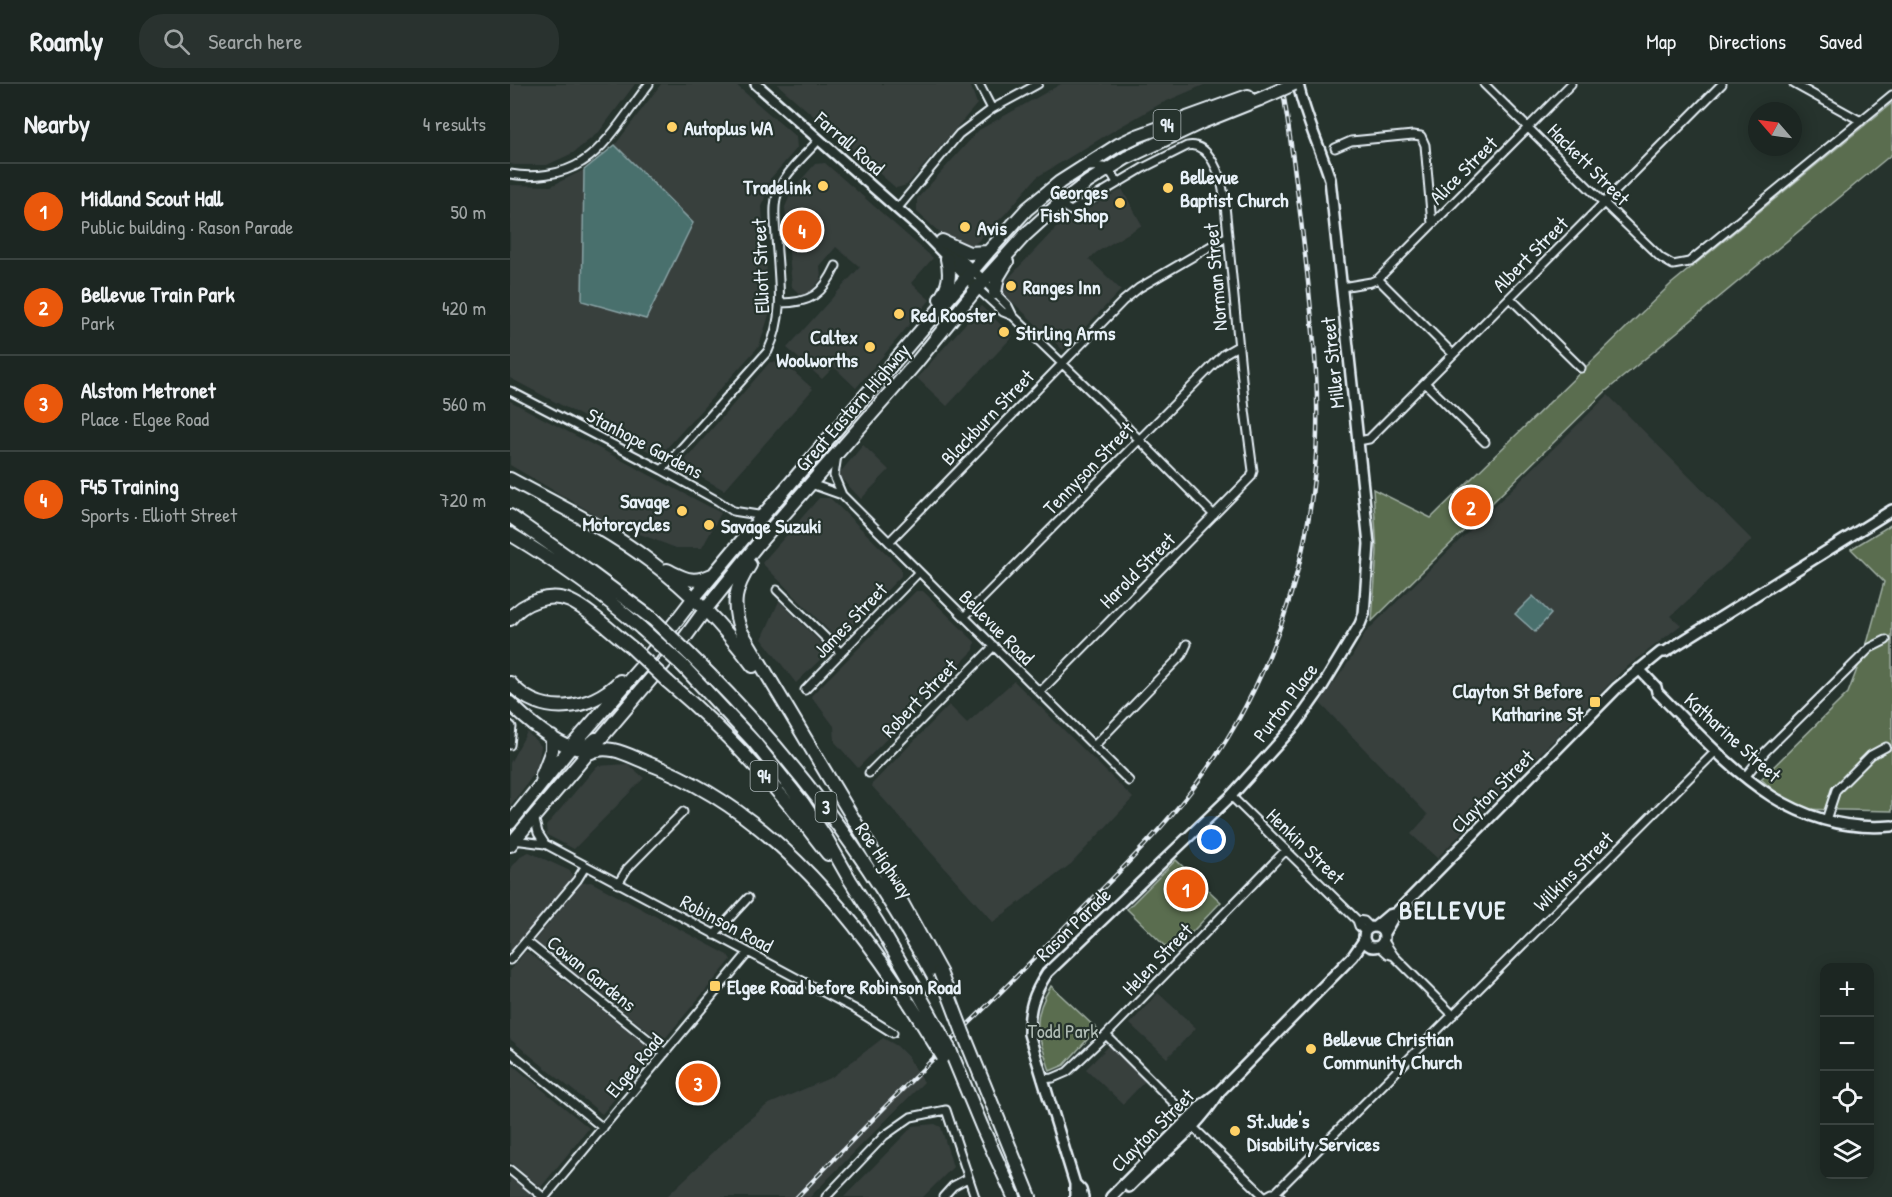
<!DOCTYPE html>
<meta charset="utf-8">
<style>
:root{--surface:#1c2622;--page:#29322f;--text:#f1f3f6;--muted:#a0a5a5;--line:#3a4340;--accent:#ea580c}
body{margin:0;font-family:"Patrick Hand",sans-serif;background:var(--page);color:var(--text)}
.controls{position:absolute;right:18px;bottom:18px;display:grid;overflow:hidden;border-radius:12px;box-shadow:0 3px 15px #0003}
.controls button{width:54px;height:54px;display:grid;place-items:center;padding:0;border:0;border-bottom:2px solid var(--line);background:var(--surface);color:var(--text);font:30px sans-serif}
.compass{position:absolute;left:1238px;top:18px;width:54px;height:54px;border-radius:50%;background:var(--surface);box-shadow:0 3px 15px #0003;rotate:298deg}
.you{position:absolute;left:702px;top:756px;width:21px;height:21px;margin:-15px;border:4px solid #fff;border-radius:50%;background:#1a73e8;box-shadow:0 0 0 9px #1a73e833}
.badge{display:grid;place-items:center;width:39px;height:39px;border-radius:50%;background:var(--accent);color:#fff;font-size:20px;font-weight:700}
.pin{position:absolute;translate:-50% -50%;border:3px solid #fff;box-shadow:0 2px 6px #0006}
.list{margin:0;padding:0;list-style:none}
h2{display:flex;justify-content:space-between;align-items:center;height:78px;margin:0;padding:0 24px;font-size:26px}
h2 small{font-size:20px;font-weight:400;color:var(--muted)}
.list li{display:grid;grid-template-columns:39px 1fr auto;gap:18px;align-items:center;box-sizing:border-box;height:96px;padding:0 24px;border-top:2px solid var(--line)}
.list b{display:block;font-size:22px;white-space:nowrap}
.list p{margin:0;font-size:20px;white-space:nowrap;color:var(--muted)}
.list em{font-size:20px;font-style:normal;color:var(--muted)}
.icon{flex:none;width:33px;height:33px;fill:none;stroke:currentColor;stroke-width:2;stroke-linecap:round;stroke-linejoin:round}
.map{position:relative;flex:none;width:1382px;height:1113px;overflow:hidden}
header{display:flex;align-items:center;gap:36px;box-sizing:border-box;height:84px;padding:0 30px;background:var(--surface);border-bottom:2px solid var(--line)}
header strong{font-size:28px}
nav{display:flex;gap:33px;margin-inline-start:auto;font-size:21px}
.search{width:420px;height:54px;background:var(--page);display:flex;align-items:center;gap:15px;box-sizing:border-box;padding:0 21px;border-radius:24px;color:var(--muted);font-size:22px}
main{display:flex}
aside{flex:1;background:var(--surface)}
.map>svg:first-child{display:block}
.built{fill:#383f3e}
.green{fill:#5a6d50;stroke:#a1afa4;stroke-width:1.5}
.water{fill:#4a6f6d;stroke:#89a3a5;stroke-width:1.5}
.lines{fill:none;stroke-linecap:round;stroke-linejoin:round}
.street-casing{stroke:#e8f1f8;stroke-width:11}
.secondary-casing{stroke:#e8f1f8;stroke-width:14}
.highway-casing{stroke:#e8f1f8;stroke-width:16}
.street{stroke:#26332d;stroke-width:7}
.secondary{stroke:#26332d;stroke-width:9}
.highway{stroke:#26332d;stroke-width:12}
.rail-casing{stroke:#e8f1f8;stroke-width:4.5}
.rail{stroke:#26332d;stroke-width:2;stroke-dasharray:7;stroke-linecap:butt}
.highway-bridge-casing{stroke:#e8f1f8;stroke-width:16;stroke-linecap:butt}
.highway-bridge{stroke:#26332d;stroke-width:12}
.poi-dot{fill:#ffd166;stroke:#26332d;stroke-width:2}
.labels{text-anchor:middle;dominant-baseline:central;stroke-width:4.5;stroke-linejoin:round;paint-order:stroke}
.shield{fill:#26332d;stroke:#aeb8bb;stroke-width:1.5}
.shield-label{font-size:18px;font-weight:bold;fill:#e8f1f8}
.poi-label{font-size:20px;font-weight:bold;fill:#e8f1f8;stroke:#26332d;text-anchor:start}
.street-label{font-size:20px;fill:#e8f1f8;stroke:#26332d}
.park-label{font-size:20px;fill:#afbcb5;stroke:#26332d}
.district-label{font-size:26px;font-weight:bold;letter-spacing:1.5px;fill:#e8f1f8;stroke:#26332d}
</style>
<header>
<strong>Roamly</strong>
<div class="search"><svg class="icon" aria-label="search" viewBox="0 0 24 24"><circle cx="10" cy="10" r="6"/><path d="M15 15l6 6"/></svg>Search here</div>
<nav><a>Map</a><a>Directions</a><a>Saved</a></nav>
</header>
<main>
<aside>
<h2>Nearby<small>4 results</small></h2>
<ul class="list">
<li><span class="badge">1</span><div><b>Midland Scout Hall</b><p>Public building · Rason Parade</p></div><em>50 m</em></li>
<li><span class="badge">2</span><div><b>Bellevue Train Park</b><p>Park</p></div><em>420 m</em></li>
<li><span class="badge">3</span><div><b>Alstom Metronet</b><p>Place · Elgee Road</p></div><em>560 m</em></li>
<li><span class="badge">4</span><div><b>F45 Training</b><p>Sports · Elliott Street</p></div><em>720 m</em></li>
</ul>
</aside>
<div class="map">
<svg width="1382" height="1113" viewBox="0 0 1382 1113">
<rect width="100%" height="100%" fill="#26332d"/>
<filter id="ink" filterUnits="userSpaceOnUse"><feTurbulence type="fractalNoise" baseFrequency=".0167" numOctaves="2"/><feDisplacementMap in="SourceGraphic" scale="12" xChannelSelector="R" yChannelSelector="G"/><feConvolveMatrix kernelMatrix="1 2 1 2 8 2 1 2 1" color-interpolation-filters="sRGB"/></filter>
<g filter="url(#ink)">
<path class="built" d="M0,0h125l-36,48 -26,21 -26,12h-33l-4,-1z
M151,0h74l61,53 1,11 -27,31 -8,28 8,105 -11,34 -94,104 -15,2 -140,-74v-193l41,1 33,-16 -2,131 111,-78 -78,-78z
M267,0h193l7,20 -70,81 -11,3z
M551,0h145l-46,20 -42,24 -81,49 -31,36 -34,34 -22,-5 -33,-30v-13l62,-69z
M315,79l108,95 -22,25 19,17 -74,88 -22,-21 -12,12 -35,-31 73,-81 -24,-20 -16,19 1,13 -13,16 -6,1 -10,-9 -7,-80 8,-18 22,-25z
M612,105l20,36 -45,27 -8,7 32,31 -58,60 -62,-59v-5l55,-58z
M471,222l32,30 -66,70 -30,-28z
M260,278l14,1 29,26 -89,101 -36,-20 -2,-11z
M1098,311l144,145 -81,76 10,9 -58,45 -186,188 -26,-24 17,-19 -108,-112 32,-46 13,-24z
M0,317l211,112 -19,35h-26l-70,-27 -96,-56z
M353,361l26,25 -28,29 -23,-24z
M309,414h11l71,70v8l-63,64 -76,-77z
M406,507h7l52,51 -1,8 -116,118 -23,-26 -1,-16 -23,-30z
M269,517l50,50 -33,32 -34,-44z
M504,597l119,117 -62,66 -78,58 -122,-137 78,-80 18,18z
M17,648l14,14 -3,18 -9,17 -19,25v-43z
M118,680l16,14 -70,71 -27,-14 -1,-9 51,-60z
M19,768l41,19 3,7 -63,75v-84l12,-14z
M81,798l137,73 3,5 -69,82 -126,-100v-3l46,-56z
M15,868h3l126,99 -52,63 -92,-75v-68z
M648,909l38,35 -29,30 -37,-34z
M373,954l14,8 11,11 16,25 -114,115h-144l74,-70 27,-22 65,-28z
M600,961l36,35 -23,24 -37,-35z
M0,979l79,65 -48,59 -31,-25z
M425,1040l6,3 12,40 -30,30h-79l69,-71z
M0,1094l23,18 -1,1h-22z"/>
<path class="green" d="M1382,19v51l-286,237 -234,230 5,-70 -4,-62 58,29 240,-234z
M1382,440v287l-97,-2 -34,-30 87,-86 20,-53 16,-58 -33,-33z
M666,776l45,42 -49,51 -45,-44z
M541,902l46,43 -33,36 -14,6c-11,-36 -21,-50 1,-85z"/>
<path class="water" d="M105,61l78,78 -47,96 -64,-18 2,-131z
M1023,512l18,18 -16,18 -20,-18z"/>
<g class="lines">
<defs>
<path id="street" d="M469,0l13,25
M974,0l120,119 57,55 12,7 16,-3 203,-167
M1284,0l67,37
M825,64l16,-7 62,-6 8,1 4,9 7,79
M579,83c19,-2 19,0 28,16
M0,90c23,4 52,1 72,-12 26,-16 48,-54 67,-78
M387,125l62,-75 33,-25 46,-25
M868,195l75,75
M473,196l25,26 5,10 89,86 112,113
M832,203l29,-5 7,-3 193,-195
M467,204l26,24 10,4
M1000,214l71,70
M270,219c31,0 43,-9 56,-37
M915,299l60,59
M0,307l152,79 56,31 15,10 25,4 6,-1
M848,357l11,-2 353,-355
M327,371l-3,21 8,19
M152,386l106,-119c18,-37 10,-75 8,-114 -1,-19 -4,-37 6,-54 9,-16 24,-29 36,-42
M301,400l31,11 287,286
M379,458l234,-241 16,-13 89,-52
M267,506l64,63
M454,533l260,-263 14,-8
M295,606l114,-118
M530,608l211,-215 2,-6 -8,-61 -21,-215c-3,-18 -14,-54 -37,-49l-44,22 -72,43 -12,-7
M0,641l2,2 -2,18
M584,662l88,-91 5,-11
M359,689l125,-127
M1235,693l20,-25 105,-104 16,-8
M721,712l126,124 2,6 6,6
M24,732l4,17 7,11
M1316,736l10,-30 35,-35 15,-8
M4,756l31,4 308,164 40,25
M108,800l9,-15 56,-57
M847,836l7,1 6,6
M204,851l34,-37
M16,857l139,112
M874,857l10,15 59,59
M869,862l9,8 6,2
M0,876l67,-80 8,-13
M596,951l76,76
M0,968l93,76
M532,995l11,-1 14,-6 39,-37 180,-185
M680,1045l6,1 69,67 7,-4 9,4
M0,1086l33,27
M765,1109l441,-442
M35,1113l203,-244
M316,1113l58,-61 27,-19 35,-7 29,87
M433,1113l10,-11 15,-8"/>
<path id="secondary" d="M246,0l163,144 58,60
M435,161l38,35
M1129,585l17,18 1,5c69,69 127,143 235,134
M866,842l13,-11 7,-2
M854 853a10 10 0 1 1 20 0a10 10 0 1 1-20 0Z
M874,849l12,-20 221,-225 44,-36h4l227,-142
M565,1100l6,6 2,7
M619,1103c30,-31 67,-56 90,-94
M565,1113v-13l-46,-150c0,-26 4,-39 18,-61l184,-177 65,-72 26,-37 38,-63 4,-10 5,-70 -39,-365c-10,-32 -25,-62 -32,-95
M601,1113l92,-93 17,-13 133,-135 11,-16"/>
<path id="highway" d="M432,157l27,12 19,-1
M485,209l3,-16 9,-15
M430,215c9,-13 11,-24 7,-40
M0,395c48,26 98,50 141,83 39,29 74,66 102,104
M0,432l78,55 66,49
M0,450c47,28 90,58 131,94
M240,481c-15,23 -19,39 -9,66l143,239 56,102
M157,486c19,9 25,14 45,5
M0,535c13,-17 40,-27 60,-18 20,9 43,32 61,46
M180,571c100,97 178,202 245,324
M172,581l72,77 49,61 22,33 25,44 27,42 42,72
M158,598c40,34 77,71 111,111 17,19 33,41 49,61
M0,599c30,35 80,28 110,-2
M0,619c12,13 52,48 70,45 6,0 11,-5 16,-9
M79,669c18,-10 39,2 56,9 116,43 200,141 265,242
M32,692l10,-26v-13
M0,739l61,-76 69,-79 53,-69 72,-86 223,-261 39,-43 33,-27 58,-37 19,-9 111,-40
M0,761l168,-198 27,-37 53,-66 158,-181 61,-75 48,-53 34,-31 29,-22 38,-24 74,-35 60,-24
M454,951l66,162
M440,966l32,77 32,70"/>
</defs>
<use href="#street" class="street-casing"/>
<use href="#secondary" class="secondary-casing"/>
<use href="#highway" class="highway-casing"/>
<use href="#street" class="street"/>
<use href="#secondary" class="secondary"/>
<use href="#highway" class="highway"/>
<defs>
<path id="rail" d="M287,1113c43,-44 85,-88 129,-131 40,-40 81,-79 120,-120 51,-53 107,-104 151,-163 68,-90 108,-203 118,-315 6,-65 -1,-131 -8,-196 -7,-63 -15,-125 -25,-188"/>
</defs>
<use href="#rail" class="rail-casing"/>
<use href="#rail" class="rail"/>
<defs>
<path id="highway-bridge" d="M750,15l34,-15
M144,536l36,35
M131,544l41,37
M121,563l37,35
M430,888l24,63
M409,910l31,56
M400,920l33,53"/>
</defs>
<use href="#highway-bridge" class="highway-bridge-casing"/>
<use href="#highway-bridge" class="highway-bridge"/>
</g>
</g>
<g class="poi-dot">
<circle cx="162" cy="43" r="6"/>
<circle cx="313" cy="102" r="6"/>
<circle cx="658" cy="104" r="6"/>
<circle cx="610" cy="119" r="6"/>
<circle cx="455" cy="143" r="6"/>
<circle cx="501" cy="202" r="6"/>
<circle cx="389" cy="230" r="6"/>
<circle cx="494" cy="248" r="6"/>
<circle cx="360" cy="263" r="6"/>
<circle cx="172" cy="427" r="6"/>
<circle cx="199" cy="441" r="6"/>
<rect x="1079" y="612" width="12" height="12" rx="3"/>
<rect x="199" y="896" width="12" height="12" rx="3"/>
<circle cx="801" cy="965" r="6"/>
<circle cx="725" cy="1047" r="6"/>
</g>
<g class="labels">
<g class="shield">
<rect x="643.5" y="26" width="27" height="30" rx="4.5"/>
<rect x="240.5" y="677" width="27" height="30" rx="4.5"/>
<rect x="305.5" y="708" width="21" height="30" rx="4.5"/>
</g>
<g class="shield-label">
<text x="657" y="41">94</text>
<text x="254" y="692">94</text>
<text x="316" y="723">3</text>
</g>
<g class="poi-label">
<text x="174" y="43">Autoplus WA</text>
<text x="670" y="92">Bellevue<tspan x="670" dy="23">Baptist Church</tspan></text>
<text x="301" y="102" text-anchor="end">Tradelink</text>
<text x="598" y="107" text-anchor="end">Georges<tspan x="598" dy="23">Fish Shop</tspan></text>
<text x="467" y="143">Avis</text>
<text x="513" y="202">Ranges Inn</text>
<text x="401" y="230">Red Rooster</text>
<text x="506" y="248">Stirling Arms</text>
<text x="348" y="252" text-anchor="end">Caltex<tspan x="348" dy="23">Woolworths</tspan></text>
<text x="160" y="416" text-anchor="end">Savage<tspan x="160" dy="23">Motorcycles</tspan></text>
<text x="211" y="441">Savage Suzuki</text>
<text x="1073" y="606" text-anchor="end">Clayton St Before<tspan x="1073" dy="23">Katharine St</tspan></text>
<text x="217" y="902">Elgee Road before Robinson Road</text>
<text x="813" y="954">Bellevue Christian<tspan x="813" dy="23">Community Church</tspan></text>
<text x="737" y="1036">St.Jude's<tspan x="737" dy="23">Disability Services</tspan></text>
</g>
<g class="street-label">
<text transform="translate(340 59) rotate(41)">Farrall Road</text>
<text transform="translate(1079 80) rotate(45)">Hackett Street</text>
<text transform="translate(953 86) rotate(-45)">Alice Street</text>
<text transform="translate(1020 170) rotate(-45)">Albert Street</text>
<text transform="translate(250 182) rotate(-92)">Elliott Street</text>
<text transform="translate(705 193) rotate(-95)">Norman Street</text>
<text transform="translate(822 279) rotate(-96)">Miller Street</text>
<text transform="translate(342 323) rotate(-49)">Great Eastern Highway</text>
<text transform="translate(477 333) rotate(-46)">Blackburn Street</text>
<text transform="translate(135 359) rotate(28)">Stanhope Gardens</text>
<text transform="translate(578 384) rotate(-46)">Tennyson Street</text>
<text transform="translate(627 486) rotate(-45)">Harold Street</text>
<text transform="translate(340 536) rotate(-46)">James Street</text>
<text transform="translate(487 543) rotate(45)">Bellevue Road</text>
<text transform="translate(409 614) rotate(-46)">Robert Street</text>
<text transform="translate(775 618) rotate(-53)">Purton Place</text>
<text transform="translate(1223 653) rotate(42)">Katharine Street</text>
<text transform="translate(982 707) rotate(-45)">Clayton Street</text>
<text transform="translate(796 762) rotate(44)">Henkin Street</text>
<text transform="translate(375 776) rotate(56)">Roe Highway</text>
<text transform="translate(1063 787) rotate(-45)">Wilkins Street</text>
<text transform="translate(217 839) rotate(28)">Robinson Road</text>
<text transform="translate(563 840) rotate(-44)">Rason Parade</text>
<text transform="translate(647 875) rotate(-46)">Helen Street</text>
<text transform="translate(82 889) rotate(39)">Cowan Gardens</text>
<text transform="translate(124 981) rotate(-50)">Elgee Road</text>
<text transform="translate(642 1046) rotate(-45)">Clayton Street</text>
</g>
<g class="park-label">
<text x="553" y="946">Todd Park</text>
</g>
<g class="district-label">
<text x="943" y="825">BELLEVUE</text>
</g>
</g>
</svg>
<div class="controls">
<button>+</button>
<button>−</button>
<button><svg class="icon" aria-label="locate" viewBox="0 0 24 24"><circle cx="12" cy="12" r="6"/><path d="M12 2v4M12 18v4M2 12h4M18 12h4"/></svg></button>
<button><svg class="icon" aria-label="layers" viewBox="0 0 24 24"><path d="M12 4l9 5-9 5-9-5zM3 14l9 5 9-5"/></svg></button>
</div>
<svg class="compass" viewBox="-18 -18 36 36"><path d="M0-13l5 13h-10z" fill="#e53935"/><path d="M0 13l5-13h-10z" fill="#a0a5a5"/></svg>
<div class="you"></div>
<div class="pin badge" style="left:676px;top:805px">1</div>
<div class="pin badge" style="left:961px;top:423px">2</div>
<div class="pin badge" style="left:188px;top:999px">3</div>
<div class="pin badge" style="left:292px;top:146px">4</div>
</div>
</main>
